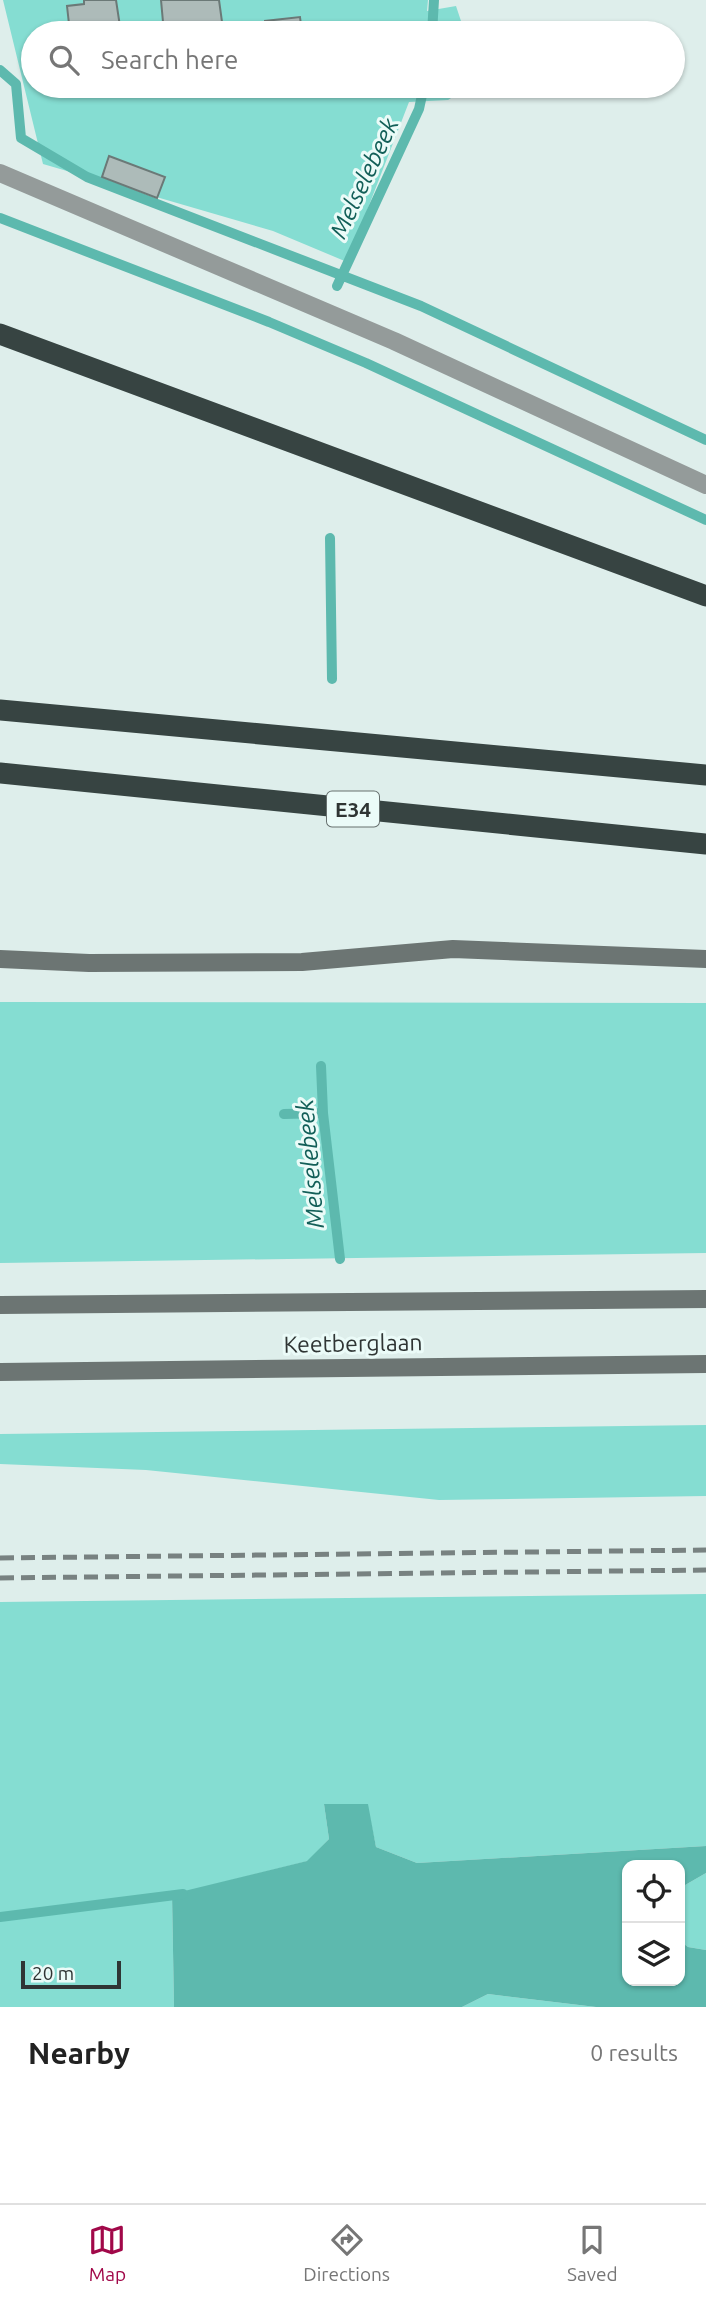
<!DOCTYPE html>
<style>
:root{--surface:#fff;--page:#f2f2f2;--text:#222;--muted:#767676;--line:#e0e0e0;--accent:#a10849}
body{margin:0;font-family:Ubuntu,sans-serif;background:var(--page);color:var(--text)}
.controls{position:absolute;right:21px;bottom:21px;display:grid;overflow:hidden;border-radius:14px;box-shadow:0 2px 5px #0004}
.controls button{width:63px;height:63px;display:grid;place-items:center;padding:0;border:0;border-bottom:2px solid var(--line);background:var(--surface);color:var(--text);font:35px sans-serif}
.scale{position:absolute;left:21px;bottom:18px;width:100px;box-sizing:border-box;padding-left:7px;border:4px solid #2f3534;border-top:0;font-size:19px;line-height:24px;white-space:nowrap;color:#2f3534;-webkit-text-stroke:5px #ebfbf8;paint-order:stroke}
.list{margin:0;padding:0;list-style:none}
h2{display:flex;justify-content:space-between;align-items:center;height:91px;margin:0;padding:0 28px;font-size:30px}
h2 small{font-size:23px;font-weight:400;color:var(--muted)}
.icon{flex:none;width:38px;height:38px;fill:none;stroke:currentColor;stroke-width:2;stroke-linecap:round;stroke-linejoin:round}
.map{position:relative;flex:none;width:706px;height:2007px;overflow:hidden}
.search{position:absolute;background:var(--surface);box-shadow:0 2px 5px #0004;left:21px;right:21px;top:21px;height:77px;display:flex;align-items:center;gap:18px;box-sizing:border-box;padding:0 24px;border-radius:38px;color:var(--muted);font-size:26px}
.sheet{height:196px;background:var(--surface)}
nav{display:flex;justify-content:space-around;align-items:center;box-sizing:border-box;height:98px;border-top:2px solid var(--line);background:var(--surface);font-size:19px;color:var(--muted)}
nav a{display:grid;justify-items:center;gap:4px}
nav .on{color:var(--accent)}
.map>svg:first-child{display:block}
.green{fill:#85ddd2}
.water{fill:#5db9ae}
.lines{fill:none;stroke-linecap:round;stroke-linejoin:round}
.stream{stroke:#5db9ae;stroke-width:10}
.building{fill:#adbbb9;stroke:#6b7977;stroke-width:2}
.minor{stroke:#949b9a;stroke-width:18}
.secondary{stroke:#6c7573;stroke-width:18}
.motorway{stroke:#374442;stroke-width:21}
.rail{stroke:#788281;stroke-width:5;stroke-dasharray:14 7;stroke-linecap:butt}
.labels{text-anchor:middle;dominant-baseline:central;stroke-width:6;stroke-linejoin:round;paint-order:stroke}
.shield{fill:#ebfbf8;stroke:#67706f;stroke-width:2}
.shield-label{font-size:21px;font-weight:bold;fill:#2f3534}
.street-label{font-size:23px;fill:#2f3534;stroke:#ebfbf8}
.water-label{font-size:24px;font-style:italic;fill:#125f58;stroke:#ebfbf8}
</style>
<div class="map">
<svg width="706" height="2007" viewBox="0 0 706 2007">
<rect width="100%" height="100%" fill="#deeeeb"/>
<path class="green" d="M3,0h425l-1,11 29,-5 9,27h-432v53l435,1 -20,13 -39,2 -62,160 -74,-31 -230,-67z
M0,1002l706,1v250l-706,10z
M706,1425v71l-267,4 -293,-30 -146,-6v-30z
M706,1594v252l-289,17 -41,-16 -9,-43h-43l5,35 -21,22 -136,34 2,112h-174v-405z
M706,1873v77l-18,-3 -8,-6v-53z
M488,1994l108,13h-134z"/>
<path class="water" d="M324,1804h44l8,43 41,16 289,-17v27l-26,15v-23h-53v116h53v-40l8,6 18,3v57h-110l-108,-13 -26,13h-288l-2,-113 135,-33 22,-22z"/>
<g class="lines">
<path class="stream" d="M432,33l2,-33
M0,70l16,14 5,54 66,39 334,129 285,134
M0,218l269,104 97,41 340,157
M337,286l82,-177 5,-23
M330,538l2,141
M321,1066l2,47 17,146
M284,1114l39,-1
M0,1917l183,-23"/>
</g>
<path class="building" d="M84,0h32l5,33h-51l-3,-27 17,-2z
M161,0h58l4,29 -59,4z
M300,17l2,16h-37v-12z
M109,156l56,21 -8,21 -55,-21z"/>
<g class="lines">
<path class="minor" d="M0,173l394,168 312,144"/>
<path class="secondary" d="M0,959l89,4 213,-1 151,-13 253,10
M0,1305l706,-6
M0,1372l706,-8"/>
<path class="motorway" d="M0,334l706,262
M0,710l706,65
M0,773l706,71"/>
<path class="rail" d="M0,1558l706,-8
M0,1578l706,-8"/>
</g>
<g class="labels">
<rect class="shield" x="327" y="791.5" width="52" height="35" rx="5"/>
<g class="shield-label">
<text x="353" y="809">E34</text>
</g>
<g class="street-label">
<text transform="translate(353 1343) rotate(-1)">Keetberglaan</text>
</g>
<g class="water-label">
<text transform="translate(364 178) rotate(-65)">Melselebeek</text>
<text transform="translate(310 1164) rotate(-95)">Melselebeek</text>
</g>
</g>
</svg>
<div class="controls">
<button><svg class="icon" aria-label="locate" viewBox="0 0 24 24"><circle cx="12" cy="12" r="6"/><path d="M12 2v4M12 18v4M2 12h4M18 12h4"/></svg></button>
<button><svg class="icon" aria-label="layers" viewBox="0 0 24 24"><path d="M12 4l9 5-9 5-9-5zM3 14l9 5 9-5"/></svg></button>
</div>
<div class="scale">20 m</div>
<div class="search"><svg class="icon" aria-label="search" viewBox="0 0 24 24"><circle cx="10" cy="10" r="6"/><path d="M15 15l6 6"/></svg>Search here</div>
</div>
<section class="sheet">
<h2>Nearby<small>0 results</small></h2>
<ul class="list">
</ul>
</section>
<nav>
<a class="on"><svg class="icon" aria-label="map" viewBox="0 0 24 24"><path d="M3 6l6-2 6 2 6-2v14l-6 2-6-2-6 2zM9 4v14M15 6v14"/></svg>Map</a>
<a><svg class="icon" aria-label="directions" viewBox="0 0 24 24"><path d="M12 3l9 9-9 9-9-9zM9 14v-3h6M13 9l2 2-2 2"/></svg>Directions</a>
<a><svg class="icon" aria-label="saved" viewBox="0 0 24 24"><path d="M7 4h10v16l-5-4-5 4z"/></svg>Saved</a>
</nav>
